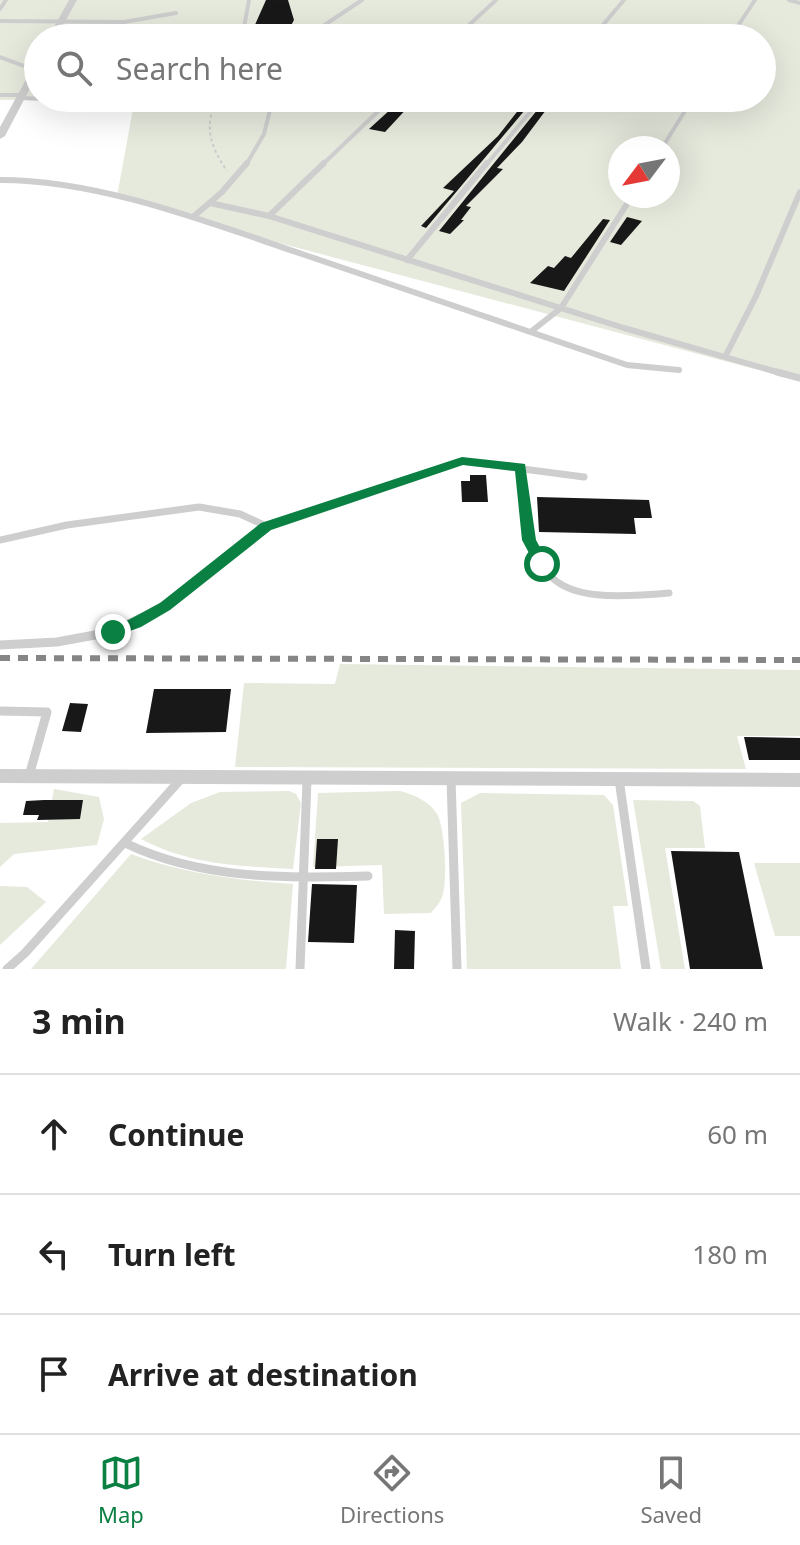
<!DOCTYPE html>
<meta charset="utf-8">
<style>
:root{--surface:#fff;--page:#f2f2f2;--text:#222;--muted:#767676;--line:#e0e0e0;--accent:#0b8043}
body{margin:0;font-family:"Noto Sans",sans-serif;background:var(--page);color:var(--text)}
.compass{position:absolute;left:608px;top:136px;width:72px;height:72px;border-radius:50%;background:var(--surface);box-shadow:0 8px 32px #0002;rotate:238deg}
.stop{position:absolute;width:24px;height:24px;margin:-18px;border:6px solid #0b8043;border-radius:50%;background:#fff}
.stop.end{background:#0b8043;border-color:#fff;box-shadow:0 2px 8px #0008}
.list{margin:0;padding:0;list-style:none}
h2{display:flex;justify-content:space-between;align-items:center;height:104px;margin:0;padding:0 32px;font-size:34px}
h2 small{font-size:26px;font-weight:400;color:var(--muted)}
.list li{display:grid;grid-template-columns:52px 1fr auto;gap:24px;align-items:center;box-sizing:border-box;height:120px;padding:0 32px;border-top:2px solid var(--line)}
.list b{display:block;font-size:30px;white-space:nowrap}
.list em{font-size:26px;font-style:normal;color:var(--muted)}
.icon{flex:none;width:44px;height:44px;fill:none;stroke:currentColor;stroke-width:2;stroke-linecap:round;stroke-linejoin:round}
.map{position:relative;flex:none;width:800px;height:969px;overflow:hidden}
.search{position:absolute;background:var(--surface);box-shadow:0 8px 32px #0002;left:24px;right:24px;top:24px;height:88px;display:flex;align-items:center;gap:20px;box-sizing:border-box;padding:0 28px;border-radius:44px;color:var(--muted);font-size:30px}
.sheet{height:464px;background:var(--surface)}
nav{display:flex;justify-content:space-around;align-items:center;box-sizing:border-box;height:112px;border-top:2px solid var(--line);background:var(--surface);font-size:22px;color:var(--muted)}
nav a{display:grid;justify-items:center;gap:4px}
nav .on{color:var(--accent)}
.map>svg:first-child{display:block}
.green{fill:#e6eadd;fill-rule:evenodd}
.building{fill:#181818}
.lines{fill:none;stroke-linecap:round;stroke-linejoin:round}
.path{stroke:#cbcbcb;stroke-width:2;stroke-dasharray:3 3;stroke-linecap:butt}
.service-far3{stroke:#cecece;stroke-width:4}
.service-far2{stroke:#cecece;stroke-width:6}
.service-far1{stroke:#cecece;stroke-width:7}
.service{stroke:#cecece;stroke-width:9}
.minor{fill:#cecece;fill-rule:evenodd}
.rail{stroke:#868686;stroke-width:6;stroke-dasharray:10 8;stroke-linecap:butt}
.route{fill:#0b8043}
</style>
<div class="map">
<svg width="800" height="969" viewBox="0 0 800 969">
<rect width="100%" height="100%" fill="#fff"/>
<path class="green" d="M0,0h800v381l-566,-150 -117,-35 18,-98h627v-60h-724v60h55l-93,2zM620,148h48v48h-48z
M340,664l460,6v66h-63l9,33 -511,-2 9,-84 91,1z
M54,789l45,8 5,22 -7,26 -83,9 -14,13v-44l48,-1z
M289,791l7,3 5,9 -8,66c-54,-3 -103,-4 -152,-30l50,-36 29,-11z
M400,791c15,4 29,10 37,23 8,14 11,68 5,83 -2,6 -7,11 -11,16l-47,1 -2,-49 -69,2 5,-74z
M480,793l124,2 9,10 15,101h-15l8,63h-154l-6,-166z
M633,800l60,1 7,5 5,42h-40l20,121h-24z
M131,854c54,20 106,26 162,30l-7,85h-255z
M800,863v73h-25l-21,-73z
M0,886l27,1 19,15 -46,43z"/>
<path class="building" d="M266,0h22l6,20 -7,13h-24l-13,3z
M403,98l8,6 -26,28 -16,-3z
M528,98h7l-109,130 -5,-2 33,-35 -11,-3 55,-52z
M547,98h8l-33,44 -25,26 6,1 -37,37 5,1 -10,13h3l-14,14 -11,-3z
M627,217l15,4 -21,24 -11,-3z
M603,219l7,1 -46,71 -34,-8 18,-17 6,2 11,-12 6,2z
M470,475h16l2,27h-26l-1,-21h9z
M537,497l112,3 3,18h-18l2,16 -97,-2z
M154,689h77l-5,43 -80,1z
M70,703l18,1 -7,28 -19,-1z
M744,737l56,1v22h-51z
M44,800h39l-3,19 -43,1 2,-5h-16l3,-14z
M317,839h21l-2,30h-21z
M671,851l68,1 24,117h-73z
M312,884l45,1 -3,58 -46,-1z
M395,930l20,1 -1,38h-20z"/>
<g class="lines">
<path class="path" d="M160,27l72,3
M218,98c-15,27 -8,48 9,73"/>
<path class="service-far3" d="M789,0l11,3
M0,9l6,-9
M0,21l124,1 52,-9
M119,38l5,-16
M242,38l7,-38
M305,38l57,-38
M455,38l41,-38
M592,38l32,-38
M730,38l25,-38
M0,57l35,13
M0,95h22
M20,98l149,6
M662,148l31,-50
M246,165l18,-31 9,-36
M322,165l70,-67
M486,165l56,-67"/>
<path class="service-far2" d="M0,180c101,0 210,43 305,75 107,37 215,73 322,110l52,5
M210,203l59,13 355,112 160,46
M269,216l55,-53
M193,217l29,-25 25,-29
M407,260l80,-97
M533,330l28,-22 71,-112
M725,357l31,-61 44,-104"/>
<path class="service-far1" d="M777,372l23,6
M521,467c9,120 29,137 148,126
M0,540l67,-15 132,-18 41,7 26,12 196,-65 122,16
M86,637c79,-19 119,-65 180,-111"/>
<path class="service" d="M0,645l57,-3 38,-7
M0,711l47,1 -18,64
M451,778l6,191
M619,779l27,190
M125,843c77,37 159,35 243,33
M7,969l18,-16 156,-174
M300,969l7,-190"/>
<path class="minor" d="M69,0h8l-21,38h-8z
M38,62v11l-33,63 -5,3v-12l34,-62z
M0,769l800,4v14l-800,-4z"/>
<path class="rail" d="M0,658l800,2"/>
</g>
<path class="route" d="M462,457l63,7 11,76 13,24 -2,4h-10l-15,-28 -7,-69 -52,-6 -192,65 -101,80 -29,17 -28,10 -7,-5 54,-29 101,-80z"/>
</svg>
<svg class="compass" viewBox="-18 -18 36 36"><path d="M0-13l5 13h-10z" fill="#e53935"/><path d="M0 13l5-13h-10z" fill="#767676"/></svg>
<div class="stop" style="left:542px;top:564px"></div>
<div class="stop end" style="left:113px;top:632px"></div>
<div class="search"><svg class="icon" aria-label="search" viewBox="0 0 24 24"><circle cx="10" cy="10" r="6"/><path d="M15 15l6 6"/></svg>Search here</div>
</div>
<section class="sheet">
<h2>3 min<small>Walk · 240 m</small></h2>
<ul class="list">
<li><svg class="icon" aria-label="ahead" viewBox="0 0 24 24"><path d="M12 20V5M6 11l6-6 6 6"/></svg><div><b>Continue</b></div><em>60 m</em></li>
<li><svg class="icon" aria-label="left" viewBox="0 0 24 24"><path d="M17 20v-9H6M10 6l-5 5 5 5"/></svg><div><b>Turn left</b></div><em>180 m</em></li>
<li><svg class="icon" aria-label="arrive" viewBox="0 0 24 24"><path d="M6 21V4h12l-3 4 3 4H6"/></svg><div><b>Arrive at destination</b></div></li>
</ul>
</section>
<nav>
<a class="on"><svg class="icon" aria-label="map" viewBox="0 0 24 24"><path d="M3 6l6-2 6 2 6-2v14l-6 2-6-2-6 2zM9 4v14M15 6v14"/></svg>Map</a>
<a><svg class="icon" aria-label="directions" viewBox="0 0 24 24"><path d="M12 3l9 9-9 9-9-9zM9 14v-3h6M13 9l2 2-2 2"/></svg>Directions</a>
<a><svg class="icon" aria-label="saved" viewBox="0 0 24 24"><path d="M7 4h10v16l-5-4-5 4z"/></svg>Saved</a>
</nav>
